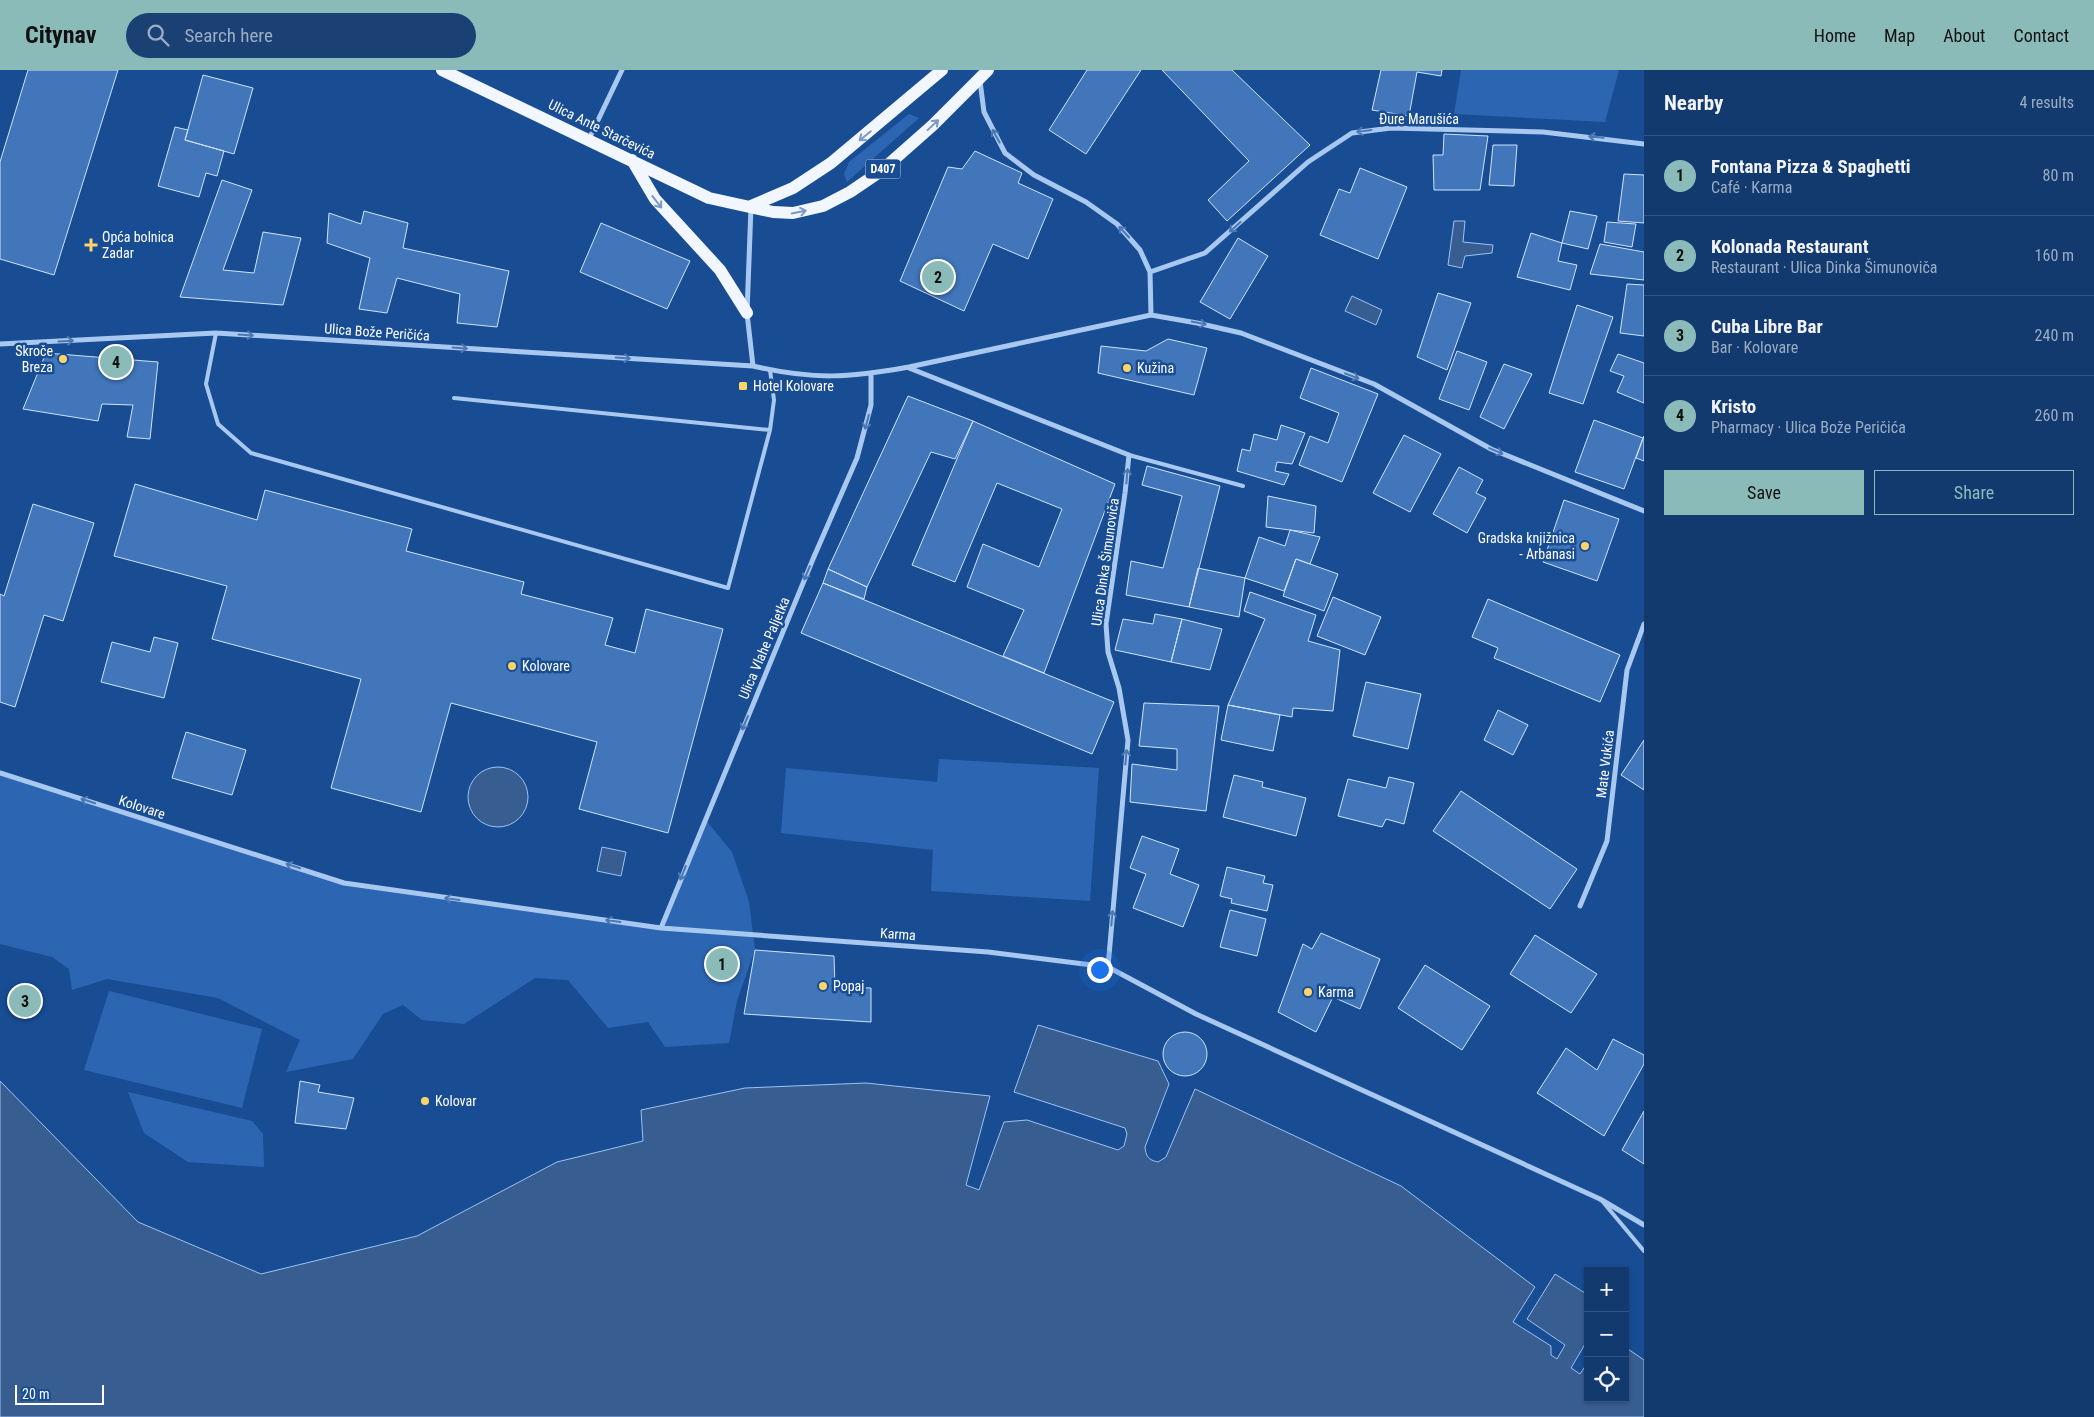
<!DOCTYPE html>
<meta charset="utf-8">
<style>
:root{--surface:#123a6f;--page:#1b4174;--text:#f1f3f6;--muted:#9cadc3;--line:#315482;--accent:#8bbbb9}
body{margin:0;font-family:"Roboto Condensed",sans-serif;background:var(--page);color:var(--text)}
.controls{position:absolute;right:15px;bottom:15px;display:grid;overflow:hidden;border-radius:0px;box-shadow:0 1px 4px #0004}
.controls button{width:45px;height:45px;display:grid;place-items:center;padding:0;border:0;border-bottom:1px solid var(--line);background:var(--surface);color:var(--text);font:25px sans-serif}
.scale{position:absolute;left:15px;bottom:12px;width:89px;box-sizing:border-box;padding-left:5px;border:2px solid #fff;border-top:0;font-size:14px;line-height:18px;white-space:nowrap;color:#fff;-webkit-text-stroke:4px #184d94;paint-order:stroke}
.you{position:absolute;left:1099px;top:899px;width:18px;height:18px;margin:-12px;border:4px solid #fff;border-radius:50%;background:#1a73e8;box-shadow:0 0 0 8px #1a73e833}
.badge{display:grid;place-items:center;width:32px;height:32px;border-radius:50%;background:var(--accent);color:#111;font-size:16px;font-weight:700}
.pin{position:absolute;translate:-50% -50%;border:2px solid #fff;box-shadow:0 1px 5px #0006}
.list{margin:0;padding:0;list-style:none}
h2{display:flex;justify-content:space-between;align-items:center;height:65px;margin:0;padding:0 20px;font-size:21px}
h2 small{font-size:16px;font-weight:400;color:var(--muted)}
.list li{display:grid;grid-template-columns:32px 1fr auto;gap:15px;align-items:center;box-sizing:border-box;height:80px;padding:0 20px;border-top:1px solid var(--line)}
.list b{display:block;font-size:19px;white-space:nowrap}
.list p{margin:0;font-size:16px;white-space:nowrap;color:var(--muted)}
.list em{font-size:16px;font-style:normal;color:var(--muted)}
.actions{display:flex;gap:10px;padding:15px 20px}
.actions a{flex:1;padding:11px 0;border:1px solid var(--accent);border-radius:0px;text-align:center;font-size:18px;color:var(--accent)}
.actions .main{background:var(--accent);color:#111}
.icon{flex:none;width:28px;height:28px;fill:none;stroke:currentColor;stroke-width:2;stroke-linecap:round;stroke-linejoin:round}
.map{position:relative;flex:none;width:1644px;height:1347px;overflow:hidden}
header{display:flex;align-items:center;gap:30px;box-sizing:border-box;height:70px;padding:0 25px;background:var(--accent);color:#111}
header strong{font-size:24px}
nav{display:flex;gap:28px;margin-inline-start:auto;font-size:18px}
.search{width:350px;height:45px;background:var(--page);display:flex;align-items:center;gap:12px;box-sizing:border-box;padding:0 18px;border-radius:28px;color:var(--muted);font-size:19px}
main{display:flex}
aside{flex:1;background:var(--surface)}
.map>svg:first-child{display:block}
.green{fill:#2c66b2}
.water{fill:#385d91;stroke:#9bc3f3}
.building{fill:#4176bb;stroke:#d0e3fb}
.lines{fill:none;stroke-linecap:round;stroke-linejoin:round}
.lane{stroke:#a9c8f0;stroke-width:4}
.street{stroke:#a9c8f0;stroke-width:5}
.primary{stroke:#f2f7ff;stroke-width:12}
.oneway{stroke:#7a9ac4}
.oneway2{stroke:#4b78b4}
.poi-dot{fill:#ffd568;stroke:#184d94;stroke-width:2}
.labels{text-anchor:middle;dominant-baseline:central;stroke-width:5;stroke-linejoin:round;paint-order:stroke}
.shield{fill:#184d94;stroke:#bacadf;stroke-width:1}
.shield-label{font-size:12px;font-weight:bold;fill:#fff}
.street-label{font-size:14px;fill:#fff;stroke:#184d94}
.poi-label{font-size:14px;fill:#fff;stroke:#184d94;text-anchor:start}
</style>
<header>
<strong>Citynav</strong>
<div class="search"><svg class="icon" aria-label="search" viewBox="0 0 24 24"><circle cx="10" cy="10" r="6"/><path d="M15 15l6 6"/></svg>Search here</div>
<nav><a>Home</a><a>Map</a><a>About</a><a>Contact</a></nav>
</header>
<main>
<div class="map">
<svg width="1644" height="1347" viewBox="0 0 1644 1347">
<rect width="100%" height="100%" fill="#184d94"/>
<path class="green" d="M1461,0h158l-14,52 -151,-8z
M909,44l10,4 -72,64 -3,-8 5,-12z
M939,689l160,9 -9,133 -159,-10 2,-41 -152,-17 5,-65 151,14z
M0,703l344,110 317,45 44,-109 27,33 17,50 6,47 -18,52 -8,42 -64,4 -17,-25 -40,6 -40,-48 -33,-2 -71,46 -42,-4 -19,-15 -20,9 -30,45 -67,13 14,-32 -82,-42 -111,-19 -35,11 -3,-21 -17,-12 -52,-13z
M109,921l153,38 -20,79 -158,-38z
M128,1022l124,29 11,13 1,33 -76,-5 -44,-29z"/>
<path class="water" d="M1454,151h11l-2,21 30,3 -1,8 -27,3 -3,12 -14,-3z
M1352,226l30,14 -6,15 -31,-14z
M468 727a30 30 0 1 1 60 0a30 30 0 1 1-60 0Z
M602,777l24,5 -5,24 -24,-5z
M1038,955l120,36 11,23 -24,63c1,9 3,13 13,15l8,-5 29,-68 206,97 134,101 -22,35 38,24v9l6,4 8,-14 -38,-26 28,-45 33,21v44l-17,29 9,6 8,-12v36h37v-51l19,13v57h-1644v-336l138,141 123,52 156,-38 140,-74 86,-21 -2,-31 104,-22 121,-5 124,13 -24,89 13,5 25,-68 23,-2 91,30 6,-4 3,-12 -2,-6 -111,-36z"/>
<path class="building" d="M28,0h90l-64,205 -54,-16v-97z
M1087,0h54l-55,84 -37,-24z
M1162,0h70l78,75 -83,76 -19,-21 41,-39z
M1381,0h61l-1,6 -24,-4 -8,44 -37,-6z
M203,5l50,13 -19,66 -49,-14z
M175,57l13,3 -3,10 39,11 -7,25 -11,-3 -7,24 -41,-11z
M1444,64l44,2 -8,54h-46l-1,-35h10z
M1493,75h24l-3,41 -25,-1z
M975,81l47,22 -4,10 35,16 -25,60 -35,-15 -29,67 -64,-30 48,-114 14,2z
M1360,98l47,19 -29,72 -58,-24 19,-46 11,4z
M1624,104l20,1v48l-26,-2z
M222,110l30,10 -29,80 31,3 9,-41 38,6 -18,67 -103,-8z
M364,141l44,12 -5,25 106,23 -12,56 -40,-4 3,-29 -63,-16 -10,35 -28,-4 11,-51 -43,-15 2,-30 32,11z
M1570,141l27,5 -9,33 -26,-6z
M1607,152l29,2 -4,23 -28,-5z
M601,153l89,38 -23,48 -87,-37z
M1531,163l31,10 -4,18 19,4 -7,25 -53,-13z
M1238,168l30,18 -38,63 -30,-17z
M1600,174l44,8v28l-54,-6z
M1627,214l17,1v51l-24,-3z
M1438,223l33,10 -24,67 -30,-13z
M1577,235l36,12 -30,87 -34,-11z
M1168,269l39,9 -13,47 -96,-22 3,-27 45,5z
M1457,281l30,11 -18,48 -30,-11z
M46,283l112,9 -8,77 -23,-2 6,-32 -31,-1 -4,17 -75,-12z
M1618,284l26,9v40l-27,-11 7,-16 -14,-5z
M1504,294l28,10 -28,55 -24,-12z
M1311,298l67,26 -36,88 -43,-17 11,-29 18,7 11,-30 -39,-15z
M908,326l65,25 -18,38 -24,-7 -64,135 -39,-18z
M1594,350l49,18 -19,51 -49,-17z
M973,351l142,63 -71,189 -41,-17 21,-46 -57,-23 16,-43 56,23 23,-58 -65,-26 -42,99 -43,-17z
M1281,355l24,8 -13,31 -15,-2 -2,9 14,3 -5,11 -47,-14 5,-22 8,2 4,-17 23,6z
M1404,365l37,19 -31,58 -37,-19z
M1644,366v25l-8,-3z
M1147,396l73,20 -31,121 -63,-12 5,-34 32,7 19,-72 -40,-11z
M1459,397l24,13 -7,13 10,5 -19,35 -34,-19z
M135,414l122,36 8,-30 147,39 -6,22 118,31 -3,12 92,24 -8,27 30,8 11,-44 77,20 -55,204 -89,-24 18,-67 -146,-39 -30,109 -90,-24 30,-109 -149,-40 15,-53 -113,-30z
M1268,426l48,10 -2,27 -48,-6z
M1564,430l55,19 -22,62 -54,-19z
M33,434l61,19 -31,98 -19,-6 -29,92 -15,-5v-108l4,2z
M1290,460l30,7 -10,27 -14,-5 -12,32 -39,-13 14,-41 26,9z
M1296,489l42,15 -14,37 -41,-15z
M1198,498l47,10 -6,39 -50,-10z
M828,499l39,18 -3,12 -41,-16z
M823,513l291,119 -22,52 -291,-121z
M1250,522l66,23 -8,26 32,9 -7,61 -40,-3 -1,9 -64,-12 37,-86 -21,-8z
M1333,527l48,20 -16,38 -48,-19z
M1488,529l132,56 -20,47 -106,-44 4,-10 -26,-11z
M1155,544l27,5 -11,43 -56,-12 8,-31 30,5z
M1182,549l40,10 -12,41 -39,-8z
M154,567l24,6 -14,55 -63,-16 11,-40 38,10z
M1366,612l55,12 -13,55 -55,-13z
M1144,633l75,3 -13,105 -76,-9 2,-38 45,6v-21l-38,-3z
M1228,635l52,10 -7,36 -52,-11z
M1498,640l30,15 -15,30 -29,-15z
M186,662l60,18 -14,45 -60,-17z
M1644,670v50l-23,-15z
M1234,705l29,7 -1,5 44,11 -10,38 -73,-19z
M1389,707l25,6 -10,41 -18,-5 -4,8 -44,-11 10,-37 38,9z
M1461,721l116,78 -27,40 -117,-78z
M1142,766l37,13 -9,25 29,11 -16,42 -50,-19 13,-34 -16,-6z
M1227,797l38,9 -2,7 10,2 -6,26 -36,-8 1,-4 -12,-3z
M1230,840l36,9 -9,37 -37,-9z
M1321,863l59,26 -20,50 -27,-12 -17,35 -38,-20 25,-68 9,5z
M1535,865l62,39 -26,39 -61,-39z
M755,880l79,6 1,31 36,1v34l-127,-8z
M1425,895l65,41 -28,44 -64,-42z
M29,917l8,11 -18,17 -8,-8z
M1163 984a22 22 0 1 1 44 0a22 22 0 1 1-44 0Z
M1613,969l31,16v9l-40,72 -67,-43 29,-45 31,22z
M300,1011l20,4 -2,7 36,6 -8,31 -51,-6z
M1644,1041v53l-22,-14z"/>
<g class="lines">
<path class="lane" d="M216,263l-10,51 12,40 33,29 477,135 42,-158 4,-30 -4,-30
M454,328l316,32
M1129,385l114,31
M1603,1132l41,49"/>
<path class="street" d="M980,11l4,31 21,41 29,22 52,27 31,22 23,26 10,22 1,43
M589,69l33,-69
M751,137l-4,106 6,53
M1150,202l55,-19 103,-91 44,-29 39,-5 152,4 101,12
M0,274l216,-11 537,33c60,14 96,12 156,1l242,-52 46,8 44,10 133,51 117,65 153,62
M909,298l220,87 -4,38 -19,131 2,28 11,36 9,52 -20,227
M0,703l344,110 317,45 327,24 120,15 88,47 404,185 44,26
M1580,836l27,-65 20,-171 17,-46
M661,858l152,-369 44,-101 14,-53v-31"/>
<path class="primary" d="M442,0l267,128 64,14 20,1 30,-7 27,-14 31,-21 52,-46 55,-55
M632,90l23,39 65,71 27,43
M751,136l42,-18 38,-25 111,-93"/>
</g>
<defs><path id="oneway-shaft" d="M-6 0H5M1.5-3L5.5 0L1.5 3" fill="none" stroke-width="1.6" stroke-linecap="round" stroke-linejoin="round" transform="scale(1.25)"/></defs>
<g class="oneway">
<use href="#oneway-shaft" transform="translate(933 55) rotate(-43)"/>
<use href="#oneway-shaft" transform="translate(865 66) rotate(141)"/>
<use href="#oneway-shaft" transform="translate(657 132) rotate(52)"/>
<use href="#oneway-shaft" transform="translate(799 142) rotate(-11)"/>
</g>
<g class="oneway2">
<use href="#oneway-shaft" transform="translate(1364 61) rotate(172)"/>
<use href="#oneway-shaft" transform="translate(996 66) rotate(-119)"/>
<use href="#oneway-shaft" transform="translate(1596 67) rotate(-174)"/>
<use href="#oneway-shaft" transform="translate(1235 157) rotate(138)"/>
<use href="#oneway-shaft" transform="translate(1124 162) rotate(-133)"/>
<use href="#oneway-shaft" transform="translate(1199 253) rotate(12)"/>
<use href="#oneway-shaft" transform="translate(246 265) rotate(4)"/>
<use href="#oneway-shaft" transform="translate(66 271) rotate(-3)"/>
<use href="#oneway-shaft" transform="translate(460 278) rotate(4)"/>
<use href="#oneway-shaft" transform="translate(623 288) rotate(4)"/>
<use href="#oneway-shaft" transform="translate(1352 306) rotate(21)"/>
<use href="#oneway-shaft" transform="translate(867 352) rotate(105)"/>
<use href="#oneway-shaft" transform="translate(1496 381) rotate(23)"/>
<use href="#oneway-shaft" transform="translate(1127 406) rotate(-85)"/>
<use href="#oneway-shaft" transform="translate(807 503) rotate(113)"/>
<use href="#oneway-shaft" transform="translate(745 653) rotate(113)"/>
<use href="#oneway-shaft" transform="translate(1126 687) rotate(-85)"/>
<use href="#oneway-shaft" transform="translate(88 731) rotate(-162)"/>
<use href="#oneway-shaft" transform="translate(293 796) rotate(-162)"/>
<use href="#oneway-shaft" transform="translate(683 803) rotate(112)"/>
<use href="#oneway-shaft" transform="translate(452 829) rotate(-172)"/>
<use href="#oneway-shaft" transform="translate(1112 848) rotate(-85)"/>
<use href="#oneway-shaft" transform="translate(613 851) rotate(-172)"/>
</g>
<g class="poi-dot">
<path d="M88.5 167.5h5v5h5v5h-5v5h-5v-5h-5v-5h5z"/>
<circle cx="63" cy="289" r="5"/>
<circle cx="1127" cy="298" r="5"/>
<rect x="738" y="311" width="10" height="10" rx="2.5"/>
<circle cx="1585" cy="476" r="5"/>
<circle cx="512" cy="596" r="5"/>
<circle cx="823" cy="916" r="5"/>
<circle cx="1308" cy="922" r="5"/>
<circle cx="425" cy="1031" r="5"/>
</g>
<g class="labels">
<rect class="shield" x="865.5" y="89.5" width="35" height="19" rx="4"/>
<g class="shield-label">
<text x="883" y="99">D407</text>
</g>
<g class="street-label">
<text x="1419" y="49">Đure Marušića</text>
<text transform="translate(602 59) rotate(26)">Ulica Ante Starčevića</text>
<text transform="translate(377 262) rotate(4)">Ulica Bože Peričića</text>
<text transform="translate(1105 492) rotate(-82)">Ulica Dinka Šimunoviča</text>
<text transform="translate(764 578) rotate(-67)">Ulica Vlahe Paljetka</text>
<text transform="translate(1605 694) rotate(-83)">Mate Vukića</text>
<text transform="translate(142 737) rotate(18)">Kolovare</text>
<text transform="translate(898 864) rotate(4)">Karma</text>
</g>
<g class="poi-label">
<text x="102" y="167">Opća bolnica<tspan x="102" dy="16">Zadar</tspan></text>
<text x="53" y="281" text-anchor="end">Skroče<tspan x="53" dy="16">Breza</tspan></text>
<text x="1137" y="298">Kužina</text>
<text x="753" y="316">Hotel Kolovare</text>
<text x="1575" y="468" text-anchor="end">Gradska knjižnica<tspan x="1575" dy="16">- Arbanasi</tspan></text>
<text x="522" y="596">Kolovare</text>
<text x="833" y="916">Popaj</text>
<text x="1318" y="922">Karma</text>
<text x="435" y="1031">Kolovar</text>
</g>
</g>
</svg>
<div class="controls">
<button>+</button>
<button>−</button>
<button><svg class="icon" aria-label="locate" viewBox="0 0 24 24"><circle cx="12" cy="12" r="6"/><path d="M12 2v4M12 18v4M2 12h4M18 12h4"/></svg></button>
</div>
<div class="scale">20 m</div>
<div class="you"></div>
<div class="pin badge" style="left:722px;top:894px">1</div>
<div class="pin badge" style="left:938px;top:207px">2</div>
<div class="pin badge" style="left:25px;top:931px">3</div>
<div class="pin badge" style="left:116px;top:292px">4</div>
</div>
<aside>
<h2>Nearby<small>4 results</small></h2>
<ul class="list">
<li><span class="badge">1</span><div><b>Fontana Pizza &amp; Spaghetti</b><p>Café · Karma</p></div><em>80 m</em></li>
<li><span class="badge">2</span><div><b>Kolonada Restaurant</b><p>Restaurant · Ulica Dinka Šimunoviča</p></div><em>160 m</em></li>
<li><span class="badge">3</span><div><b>Cuba Libre Bar</b><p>Bar · Kolovare</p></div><em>240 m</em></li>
<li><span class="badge">4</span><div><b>Kristo</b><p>Pharmacy · Ulica Bože Peričića</p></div><em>260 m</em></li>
</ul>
<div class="actions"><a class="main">Save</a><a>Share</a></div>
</aside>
</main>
